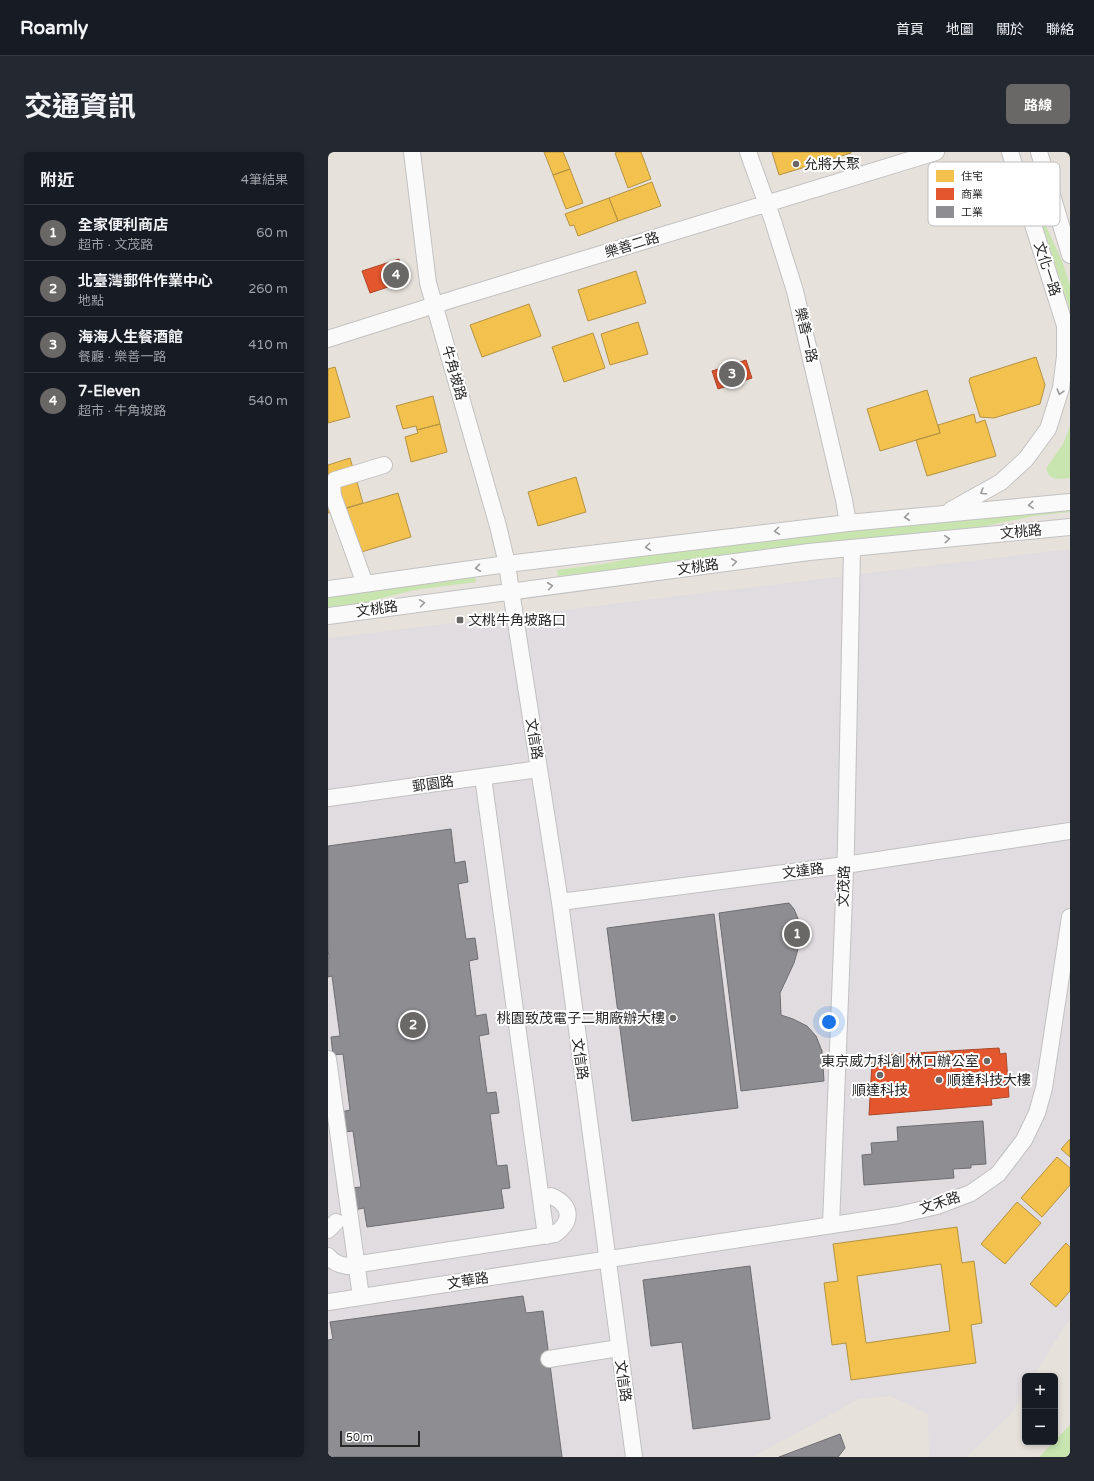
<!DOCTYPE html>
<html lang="zh-TW">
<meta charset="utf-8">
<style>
:root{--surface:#171b24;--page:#242831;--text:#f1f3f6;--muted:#9ea1a6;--line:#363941;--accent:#6a6866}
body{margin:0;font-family:"Varela Round","Noto Sans TC",sans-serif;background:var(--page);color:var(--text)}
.controls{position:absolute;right:12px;bottom:12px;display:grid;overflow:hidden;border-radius:6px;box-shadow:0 2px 6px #0003}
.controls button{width:36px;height:36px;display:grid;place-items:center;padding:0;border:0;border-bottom:1px solid var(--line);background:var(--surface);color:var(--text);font:20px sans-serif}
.scale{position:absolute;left:12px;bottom:10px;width:80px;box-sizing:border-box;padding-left:4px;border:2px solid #272727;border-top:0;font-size:11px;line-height:14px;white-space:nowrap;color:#272727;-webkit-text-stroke:3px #fff;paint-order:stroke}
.you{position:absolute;left:501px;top:870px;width:14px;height:14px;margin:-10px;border:3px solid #fff;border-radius:50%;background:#1a73e8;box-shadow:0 0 0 6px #1a73e833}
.badge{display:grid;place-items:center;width:26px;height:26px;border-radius:50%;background:var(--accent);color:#fff;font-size:13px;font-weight:700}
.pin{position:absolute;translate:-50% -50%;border:2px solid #fff;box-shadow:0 1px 4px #0006}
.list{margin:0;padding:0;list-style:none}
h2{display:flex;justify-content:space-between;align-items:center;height:52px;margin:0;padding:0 16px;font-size:17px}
h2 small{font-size:13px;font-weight:400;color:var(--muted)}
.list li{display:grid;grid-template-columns:26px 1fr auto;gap:12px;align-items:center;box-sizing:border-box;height:56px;padding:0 16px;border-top:1px solid var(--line)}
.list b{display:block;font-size:15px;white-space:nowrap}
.list p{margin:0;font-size:13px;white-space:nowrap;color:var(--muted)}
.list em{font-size:13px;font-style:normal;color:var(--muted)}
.map{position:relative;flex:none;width:742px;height:1305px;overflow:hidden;border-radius:6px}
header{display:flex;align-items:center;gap:24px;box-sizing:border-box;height:56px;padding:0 20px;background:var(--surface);border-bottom:1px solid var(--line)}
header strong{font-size:19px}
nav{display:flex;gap:22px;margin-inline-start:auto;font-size:14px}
.intro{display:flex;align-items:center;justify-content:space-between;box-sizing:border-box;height:96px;padding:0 24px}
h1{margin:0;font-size:28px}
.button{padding:10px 18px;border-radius:6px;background:var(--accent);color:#fff;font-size:14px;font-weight:700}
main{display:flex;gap:24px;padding:0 24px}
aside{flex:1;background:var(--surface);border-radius:6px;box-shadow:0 2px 6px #0003}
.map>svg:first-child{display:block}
.industrial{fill:#e0dcdf}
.green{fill:#c8e5af}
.homes{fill:#f2c14e;stroke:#b59342;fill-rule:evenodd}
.shops{fill:#e4572e;stroke:#ab492c}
.industry{fill:#8d8d92;stroke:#6e6e72}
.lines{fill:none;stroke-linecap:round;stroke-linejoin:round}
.minor-casing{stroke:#c2c1c2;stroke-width:18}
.minor{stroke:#fbfafa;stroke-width:16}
.oneway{stroke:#9c9b9b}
.poi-dot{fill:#6a6866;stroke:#fff;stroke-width:1.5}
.labels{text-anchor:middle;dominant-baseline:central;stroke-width:4;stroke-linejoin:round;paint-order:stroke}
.poi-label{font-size:14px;fill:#272727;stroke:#fff;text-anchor:start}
.street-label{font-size:14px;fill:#272727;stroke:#fff}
.key{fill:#fff;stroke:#bebebe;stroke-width:1}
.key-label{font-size:11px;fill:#272727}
</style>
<header>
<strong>Roamly</strong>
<nav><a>首頁</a><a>地圖</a><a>關於</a><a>聯絡</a></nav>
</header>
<div class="intro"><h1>交通資訊</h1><a class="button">路線</a></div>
<main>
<aside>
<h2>附近<small>4筆結果</small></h2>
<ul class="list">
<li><span class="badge">1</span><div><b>全家便利商店</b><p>超市 · 文茂路</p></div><em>60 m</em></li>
<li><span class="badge">2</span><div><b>北臺灣郵件作業中心</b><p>地點</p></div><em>260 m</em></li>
<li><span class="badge">3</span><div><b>海海人生餐酒館</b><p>餐廳 · 樂善一路</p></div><em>410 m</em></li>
<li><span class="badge">4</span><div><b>7-Eleven</b><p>超市 · 牛角坡路</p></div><em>540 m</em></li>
</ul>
</aside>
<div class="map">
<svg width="742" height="1305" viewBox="0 0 742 1305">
<rect width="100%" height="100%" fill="#e7e1db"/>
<path class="industrial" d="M742,397v773h-3l-33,54h-9v15l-14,23 -45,43h-37l-1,-43 -37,-18 -32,3 -106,58h-425v-819z"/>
<path class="green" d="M697,9l21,65 16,35 8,24v25l-48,-148z
M742,274v52c-10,1 -24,3 -23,-11l16,-23z
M742,355v5l-36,4 -49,10 -427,50 -1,-6 52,-7 51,-11z
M147,425l1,5 -62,8 -47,12 -39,5v-11z
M742,1273v32h-31z"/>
<path class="homes" d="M216,0h19l7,17 -17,6z
M289,0h24l10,27 -23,9 -13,-35z
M444,0h79v1l-72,22z
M242,17l13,34 -17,6 -13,-34z
M324,30l9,24 -43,15 -9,-23z
M281,46l9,23 -40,15 -4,-11 -4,1 -5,-12z
M308,119l10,32 -58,18 -10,-31z
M201,152l12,32 -59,21 -12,-32z
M310,170l10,32 -38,11 -9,-31z
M265,181l12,35 -41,14 -12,-35z
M708,205l9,28 -5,19 -46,14 -14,-1 -11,-36 1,-3z
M7,215l15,50 -22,6v-54z
M599,238l13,43 -60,18 -13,-42z
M105,244l7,28 -23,6 -1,-4 -13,3 -7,-23z
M646,262l2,9 9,-3 11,36 -69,20 -11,-36 24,-7 -2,-8z
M112,272l7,28 -36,10 -6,-25 13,-4 -1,-3z
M22,306l13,45 -35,10v-48z
M248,325l10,35 -48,14 -10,-34z
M70,341l13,44 -53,16 -14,-44z
M742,987v18l-9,-8z
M729,1005l13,11v17l-28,32 -21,-19z
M689,1050l24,21 -36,41 -24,-20z
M629,1075l5,36 12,-2 8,62 -11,2 5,38 -125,17 -5,-37 -14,2 -8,-62 14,-2 -5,-37zM613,1112l9,67 -84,12 -9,-67z
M738,1091l4,4v44l-14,16 -26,-23z"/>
<path class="shops" d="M71,107l7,22 -36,12 -8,-22z
M418,208l6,18 -34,11 -6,-18z
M671,896l1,6 6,-1 3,44 -18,2 1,6 -123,10 3,-53 11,-1 -1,-6z"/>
<path class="industry" d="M123,677l4,34 10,-2 3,21 -10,2 8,55 9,-1 3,21 -9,2 7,55 10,-2 3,20 -10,2 8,57 9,-1 3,21 -9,1 7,52 10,-1 3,23 -9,1 3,19 -137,19 -3,-19 -10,2 -3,-22 10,-1 -8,-56 -9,1 -3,-20 9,-2 -7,-56 -10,1 -2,-18 9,-1 -8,-60 -4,1v-19h1l-1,-9v-103z
M461,751l5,6 5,12 1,11v10l-6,21 -14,30 1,22 12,4 14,7 9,10 6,15 2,30 -83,10 -22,-178z
M386,762l24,194 -106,13 -25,-193z
M655,969l3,43 -15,1v3l-18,1 1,9 -90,7 -2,-30 10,-1 -1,-11 27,-2 -1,-14z
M422,1114l20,153 -77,10 -11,-87 -31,4 -8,-66z
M195,1144l3,17 17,-2 19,146h-234v-117l5,-1 -3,-17z
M512,1282l5,14 -7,9h-59z"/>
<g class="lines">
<defs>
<path id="minor" d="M84,0l16,131 70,243 9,38 4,27 49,311 74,555
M420,0l25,69 22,70 49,209 4,23
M682,0l58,183
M711,0l31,103
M0,187l129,-41 479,-146
M623,358l50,-28 25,-23 22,-30 13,-41 4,-32v-30
M37,432l-32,-88 -1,-11 3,-5 49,-15
M0,437l179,-25 341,-41 222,-21
M0,464l481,-64 261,-25
M155,625l63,459
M0,646l211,-29
M232,750l285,-37 225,-34
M0,907l33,238
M503,1073l15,-379 6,-298
M0,1078l8,-8
M0,1104c5,6 11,9 19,10l208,-32c18,-13 17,-29 -4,-38
M0,1150l570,-87 39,-9 34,-13 27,-19 26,-34 13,-27 7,-25 26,-171
M221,1207l70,-11"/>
</defs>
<use href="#minor" class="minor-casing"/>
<use href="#minor" class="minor"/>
</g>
<defs><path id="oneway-chevron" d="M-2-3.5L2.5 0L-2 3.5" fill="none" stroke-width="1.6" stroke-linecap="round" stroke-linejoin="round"/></defs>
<g class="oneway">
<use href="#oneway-chevron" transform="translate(732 240) rotate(106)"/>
<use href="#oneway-chevron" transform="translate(655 340) rotate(149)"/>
<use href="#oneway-chevron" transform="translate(703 353) rotate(175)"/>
<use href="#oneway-chevron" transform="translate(579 365) rotate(174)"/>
<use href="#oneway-chevron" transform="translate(449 379) rotate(173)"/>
<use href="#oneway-chevron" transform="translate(619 387) rotate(-5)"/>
<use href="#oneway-chevron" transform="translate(320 395) rotate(173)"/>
<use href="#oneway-chevron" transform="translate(406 410) rotate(-8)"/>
<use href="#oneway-chevron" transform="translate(150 416) rotate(172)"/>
<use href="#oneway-chevron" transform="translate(222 434) rotate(-7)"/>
<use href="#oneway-chevron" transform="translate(94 451) rotate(-8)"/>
</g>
<g class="poi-dot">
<circle cx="468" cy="12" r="4"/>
<rect x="128" y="464" width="8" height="8" rx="2"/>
<circle cx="345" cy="866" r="4"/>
<circle cx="659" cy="909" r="4"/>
<circle cx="552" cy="923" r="4"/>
<circle cx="611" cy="928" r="4"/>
</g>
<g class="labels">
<g class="poi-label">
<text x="476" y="12">允將大聚</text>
<text x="140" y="468">文桃牛角坡路口</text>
<text x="337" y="866" text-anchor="end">桃園致茂電子二期廠辦大樓</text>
<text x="651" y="909" text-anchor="end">東京威力科創 林口辦公室</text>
<text x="619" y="928">順達科技大樓</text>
<text x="552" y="938" text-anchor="middle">順達科技</text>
</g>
<g class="street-label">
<text transform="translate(304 93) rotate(-17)">樂善二路</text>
<text transform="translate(719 117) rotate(72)">文化一路</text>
<text transform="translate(478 183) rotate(77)">樂善一路</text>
<text transform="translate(126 221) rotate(74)">牛角坡路</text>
<text transform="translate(693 380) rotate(-5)">文桃路</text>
<text transform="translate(370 415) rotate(-8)">文桃路</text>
<text transform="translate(49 457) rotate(-8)">文桃路</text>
<text transform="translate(206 587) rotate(81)">文信路</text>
<text transform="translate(105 632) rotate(-8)">郵園路</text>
<text transform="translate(475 719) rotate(-7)">文達路</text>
<text transform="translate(516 734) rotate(-88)">文茂路</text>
<text transform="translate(252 907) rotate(82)">文信路</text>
<text transform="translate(612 1051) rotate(-18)">文禾路</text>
<text transform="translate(140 1129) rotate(-9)">文華路</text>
<text transform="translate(295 1229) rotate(82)">文信路</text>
</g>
</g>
<rect x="600" y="10" width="132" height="64" rx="6" class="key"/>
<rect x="608" y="18" width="18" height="12" fill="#f2c14e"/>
<rect x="608" y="36" width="18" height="12" fill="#e4572e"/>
<rect x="608" y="54" width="18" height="12" fill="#8d8d92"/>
<g class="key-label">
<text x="633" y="28">住宅</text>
<text x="633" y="46">商業</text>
<text x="633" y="64">工業</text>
</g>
</svg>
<div class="controls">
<button>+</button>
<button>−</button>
</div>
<div class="scale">50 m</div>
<div class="you"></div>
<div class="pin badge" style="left:469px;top:782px">1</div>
<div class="pin badge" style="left:85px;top:873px">2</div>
<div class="pin badge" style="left:404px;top:222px">3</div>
<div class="pin badge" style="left:68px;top:123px">4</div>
</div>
</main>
